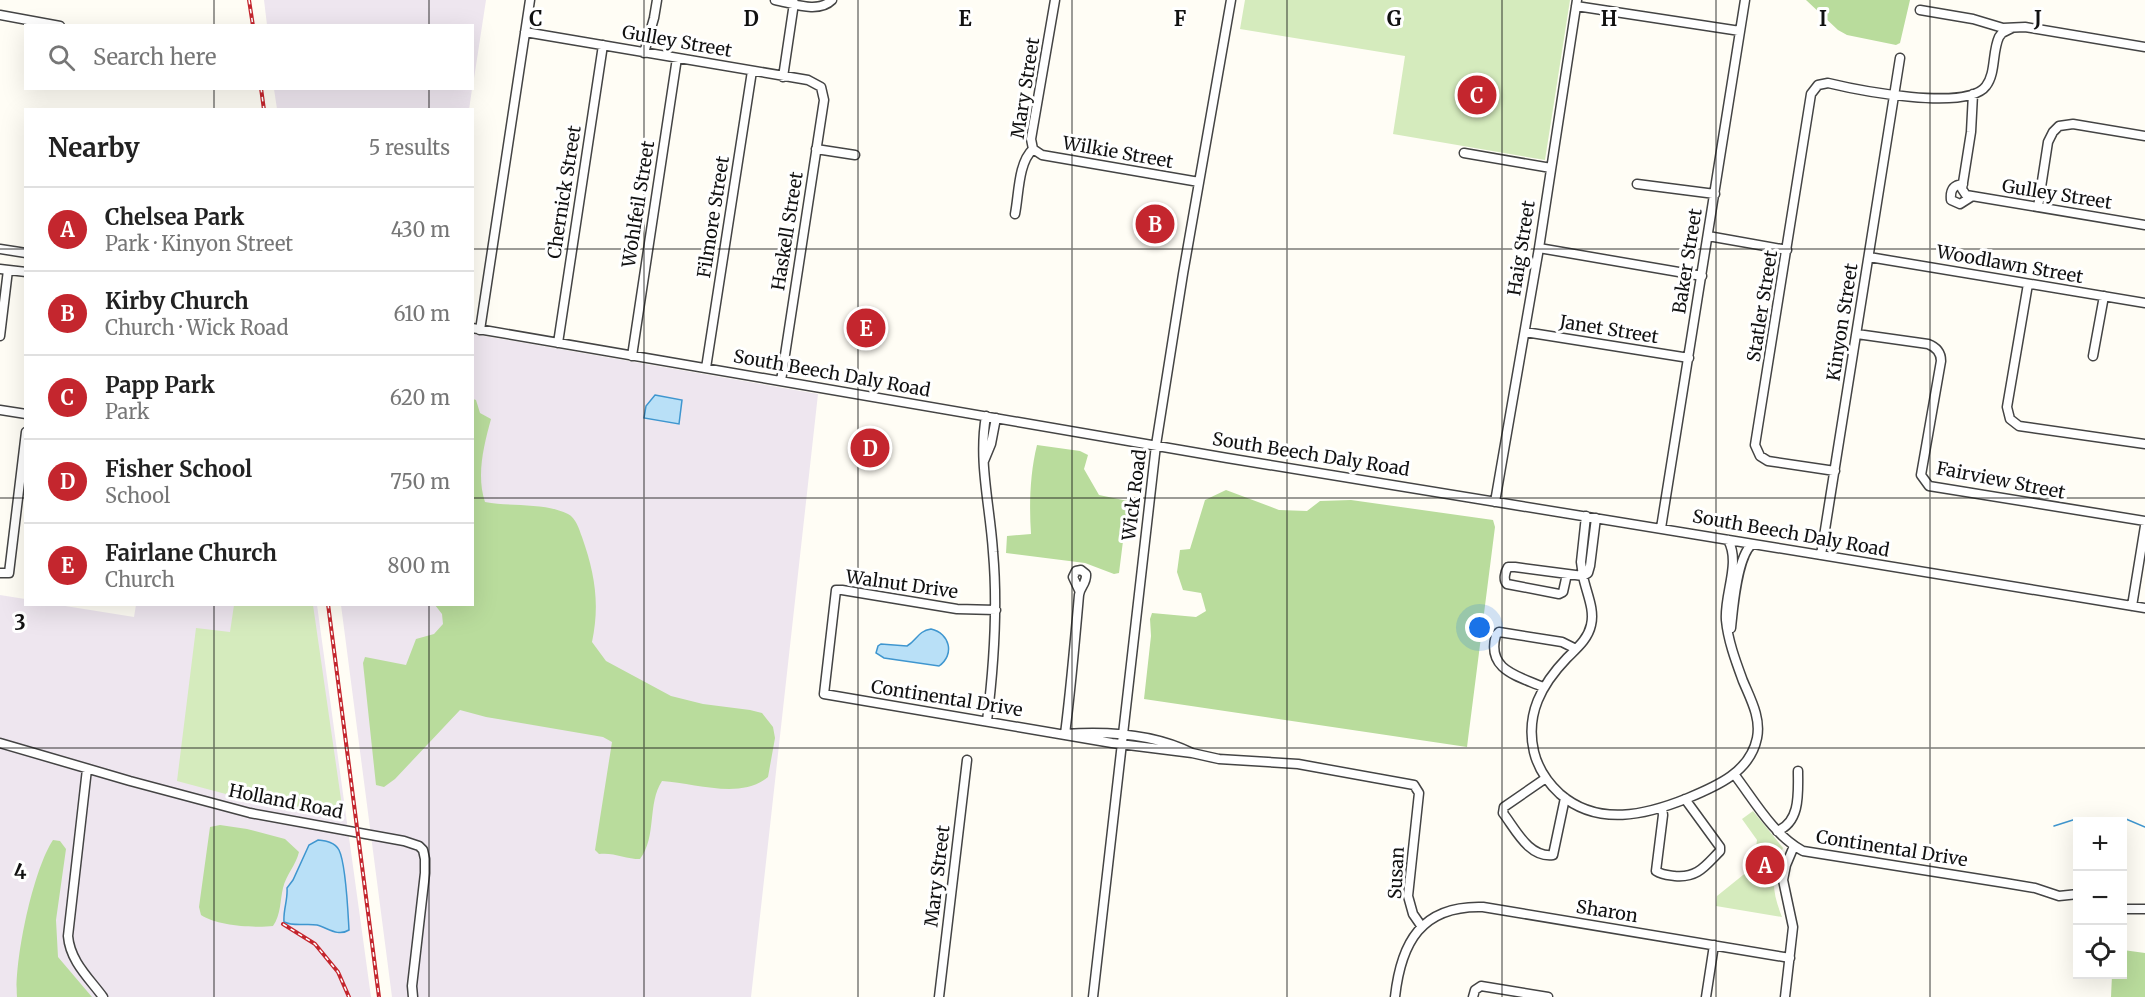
<!DOCTYPE html>
<meta charset="utf-8">
<style>
:root{--surface:#fff;--page:#f2f2f2;--text:#222;--muted:#767676;--line:#e0e0e0;--accent:#c4262e}
body{margin:0;font-family:Merriweather,serif;background:var(--page);color:var(--text)}
.controls{position:absolute;right:18px;bottom:18px;display:grid;overflow:hidden;border-radius:0px;box-shadow:0 6px 24px #0002}
.controls button{width:54px;height:54px;display:grid;place-items:center;padding:0;border:0;border-bottom:2px solid var(--line);background:var(--surface);color:var(--text);font:30px sans-serif}
.you{position:absolute;left:1480px;top:628px;width:21px;height:21px;margin:-15px;border:4px solid #fff;border-radius:50%;background:#1a73e8;box-shadow:0 0 0 9px #1a73e833}
.badge{display:grid;place-items:center;width:39px;height:39px;border-radius:50%;background:var(--accent);color:#fff;font-size:20px;font-weight:700}
.pin{position:absolute;translate:-50% -50%;border:3px solid #fff;box-shadow:0 2px 6px #0006}
.list{margin:0;padding:0;list-style:none}
h2{display:flex;justify-content:space-between;align-items:center;height:78px;margin:0;padding:0 24px;font-size:26px}
h2 small{font-size:20px;font-weight:400;color:var(--muted)}
.list li{display:grid;grid-template-columns:39px 1fr auto;gap:18px;align-items:center;box-sizing:border-box;height:84px;padding:0 24px;border-top:2px solid var(--line)}
.list b{display:block;font-size:22px;white-space:nowrap}
.list p{margin:0;font-size:20px;white-space:nowrap;color:var(--muted)}
.list em{font-size:20px;font-style:normal;color:var(--muted)}
.icon{flex:none;width:33px;height:33px;fill:none;stroke:currentColor;stroke-width:2;stroke-linecap:round;stroke-linejoin:round}
.map{position:relative;flex:none;width:2145px;height:997px;overflow:hidden}
.search{position:absolute;background:var(--surface);box-shadow:0 6px 24px #0002;left:24px;top:24px;width:450px;height:66px;display:flex;align-items:center;gap:15px;box-sizing:border-box;padding:0 21px;border-radius:0px;color:var(--muted);font-size:22px}
.panel{position:absolute;background:var(--surface);box-shadow:0 6px 24px #0002;left:24px;top:108px;width:450px;height:498px;border-radius:0px}
.map>svg:first-child{display:block}
.industrial{fill:#eee6ef}
.green{fill:#d5ebbd}
.forest{fill:#b9dc9c}
.water{fill:#b9e0f7;stroke:#3f96cf;stroke-width:1.5}
.lines{fill:none;stroke-linecap:round;stroke-linejoin:round}
.stream{stroke:#3f96cf;stroke-width:1.5}
.minor-casing{stroke:#444;stroke-width:11}
.minor{stroke:#fff;stroke-width:8}
.rail-casing{stroke:#c4262e;stroke-width:4}
.rail{stroke:#fff;stroke-width:1.5;stroke-dasharray:4.5;stroke-linecap:butt}
.grid{fill:none;stroke:#111;stroke-width:1.5;stroke-opacity:0.55}
.labels{text-anchor:middle;dominant-baseline:central;stroke-width:6;stroke-linejoin:round;paint-order:stroke}
.street-label{font-size:18px;fill:#111;stroke:#fff}
.grid-label{font-size:20px;text-anchor:middle;font-weight:bold;fill:#111;stroke:#fff;stroke-width:6;stroke-linejoin:round;paint-order:stroke}
</style>
<div class="map">
<svg width="2145" height="997" viewBox="0 0 2145 997">
<rect width="100%" height="100%" fill="#fffdf5"/>
<path class="industrial" d="M264,0h222l-13,85 -1,-59 -205,-1z
M274,89v-1l198,1 -3,21 -192,-1z
M473,334l345,60 -67,603h-359l-51,-392 131,-1z
M0,595l25,4 1,5 33,1 75,12 2,-12h181l54,392h-371z"/>
<path class="green" d="M1245,0h325l-25,160 -152,-26 12,-78 -165,-27z
M234,605h79l31,215 -92,-19 -75,-20 19,-153 34,4z
M1753,811l30,37c-13,26 -11,44 -1,69l-66,-11 1,-10 36,-29 4,-27 -15,-21z"/>
<path class="forest" d="M1806,0h104l-10,43 -4,2 -49,-10 -9,-5z
M473,399l3,1 4,13 11,6c-7,26 -15,56 -6,83 27,5 58,0 83,12 8,4 11,15 14,23 13,37 18,67 10,105l14,19 65,35 32,8 47,6 12,3 11,14 2,11 -7,39c-27,23 -73,6 -106,4 -15,23 -5,56 -22,78 -14,0 -27,-7 -41,-5l-4,-4 17,-108 -9,-5 -117,-20 -26,-7 -65,69 -11,8 -8,-2 -13,-122 2,-6 41,8 10,-26 18,-5 9,-10 -1,-10 -7,-9 37,-1z
M1037,445l43,6 8,4 -4,14 15,26 29,6 -9,72 -5,1 -29,-11 -79,-10 1,-17 24,-2c-2,-29 -1,-61 6,-89z
M1226,490l53,20 28,1 13,-10 31,-1 142,20 2,7 -28,220 -323,-48 7,-63 -1,-17 2,-6 44,4 10,-6 -5,-18 -18,-3 -6,-18 3,-22 10,-1 15,-49z
M220,825l27,4 38,10 14,13c-3,13 -13,23 -16,36 -3,12 -2,27 -10,38 -19,2 -56,0 -72,-11l-2,-8 11,-80z
M53,840l7,1 6,8 -10,71 2,37 34,40h-75c-3,-36 16,-127 36,-157z
M2123,950l22,3v44h-34l1,-22 10,-1z"/>
<path class="water" d="M655,395l27,5 -3,24 -35,-6 2,-12z
M931,629c19,4 24,26 8,37l-55,-8 -8,-5 2,-7 3,-2 26,2c10,-6 11,-15 24,-17z
M318,840c8,1 17,2 21,10 7,14 9,62 10,80 -11,7 -21,-2 -32,-5 -12,-2 -22,2 -33,-3 -1,-12 4,-22 3,-34l6,-8 16,-35z"/>
<g class="lines">
<path class="stream" d="M2054,826l22,-7h50l19,8"/>
<defs>
<path id="minor" d="M775,0c17,3 43,14 57,0
M1576,6l164,25
M1920,10l53,9 30,9 22,-1 120,20
M0,15l60,11
M525,32l283,48 13,7 3,13 -43,281
M644,53l10,-35 3,-18
M783,77l11,-74
M1973,94l-2,38 -9,57 4,6 179,30
M816,149l39,6
M1033,149l9,6 157,27
M1033,149l-2,-10 24,-139
M1464,153l87,15
M1637,184l78,10
M1963,184c-10,1 -13,6 -12,16l9,4 11,-7
M2038,207l10,-65 5,-10 6,-6 14,-2 72,12
M1015,214c4,-20 3,-51 18,-65
M1708,236l79,14
M1539,248l163,28
M0,249l26,4
M1869,257l276,46
M0,269l26,3
M2028,284l-21,123 3,12 9,7 126,18
M472,328l755,130 918,150
M480,330l50,-330
M1525,332l164,26
M1857,334l71,10c8,3 13,8 13,17l-20,114 8,11 216,35
M0,336l8,-66
M558,343l45,-298
M632,356l45,-298
M2093,356l11,-60
M706,368l46,-297
M0,410l26,4
M986,416c-8,46 4,89 7,136 5,56 1,113 -6,169
M984,461l7,-17 5,-26
M1835,471l-67,-10 -8,-5 -5,-11 56,-351 7,-9 10,-2c29,7 139,29 158,3 10,-13 6,-34 13,-49l3,-4 10,-5
M1495,502l44,-254 38,-248
M1586,516l-5,46 2,14 5,-3 2,-7 6,-48
M1661,528l84,-528
M1821,555l79,-497
M0,573h9l17,-141
M1567,574l-4,18 -4,2 -52,-10c-4,-4 -2,-12 1,-17h7l68,9c3,16 12,33 8,49 -3,14 -14,23 -24,33 -25,26 -42,56 -33,94 4,16 13,30 26,42 38,33 86,21 128,4 29,-12 62,-26 69,-60 4,-20 -6,-38 -14,-57 -7,-19 -15,-40 -17,-61 -2,-26 15,-57 2,-80
M2132,606l13,-80
M996,610l-39,-1 -115,-19h-6l-12,104 288,49 80,10c-38,-19 -85,-22 -127,-19
M1731,628c2,-20 6,-71 21,-84
M1543,687c-25,-11 -57,-17 -47,-52l3,-3 63,10 14,7
M1065,734c6,-47 10,-93 14,-139 1,-8 8,-12 7,-21l-5,-4 -5,1 -3,6 6,13
M0,743l130,38 120,32 154,28 15,5 4,4 2,9v14l-13,113 1,11
M1192,753l27,6 79,5 116,21 5,8 -11,103 5,18 9,13
M87,769l-19,167c2,25 21,42 35,61
M1734,774c20,26 39,61 69,77l202,32 30,5 24,8 19,-2
M1546,778l-42,29 -1,6c13,17 26,45 50,42l12,-57
M1662,808l1,7 -7,56c6,4 11,4 19,5 23,2 30,-10 45,-25v-4l-35,-48
M1777,831c24,-9 21,-39 21,-60
M2122,909h23
M939,997l28,-237
M1093,997l63,-552 27,-171 48,-274
M1395,997c6,-54 26,-92 88,-90l307,51
M1473,997l2,-7 6,-4 67,11
M1706,997l8,-52
M1785,997l8,-70 -10,-47 3,-15 8,-19"/>
</defs>
<use href="#minor" class="minor-casing"/>
<use href="#minor" class="minor"/>
<defs>
<path id="rail" d="M249,0l4,26
M261,88l3,22
M328,604l51,393
M283,924l32,20 23,28 11,25"/>
</defs>
<use href="#rail" class="rail-casing"/>
<use href="#rail" class="rail"/>
</g>
<path class="grid" d="M214,0v26M429,0v26M644,0v997M858,0v997M1072,0v997M1287,0v997M1502,0v997M1716,0v997M1930,0v997M214,88v22M429,88v22M0,249h26M472,249h1673M0,498h26M472,498h1673M214,604v393M429,604v393M0,748h2145"/>
<g class="labels">
<g class="street-label">
<text transform="translate(677 41) rotate(10)">Gulley Street</text>
<text transform="translate(1025 88) rotate(-81)">Mary Street</text>
<text transform="translate(1118 152) rotate(10)">Wilkie Street</text>
<text transform="translate(564 192) rotate(-81)">Chernick Street</text>
<text transform="translate(2057 194) rotate(9)">Gulley Street</text>
<text transform="translate(638 204) rotate(-81)">Wohlfeil Street</text>
<text transform="translate(713 217) rotate(-81)">Filmore Street</text>
<text transform="translate(787 231) rotate(-81)">Haskell Street</text>
<text transform="translate(1521 248) rotate(-81)">Haig Street</text>
<text transform="translate(1687 261) rotate(-81)">Baker Street</text>
<text transform="translate(2010 264) rotate(10)">Woodlawn Street</text>
<text transform="translate(1762 306) rotate(-81)">Statler Street</text>
<text transform="translate(1842 322) rotate(-81)">Kinyon Street</text>
<text transform="translate(1609 329) rotate(9)">Janet Street</text>
<text transform="translate(832 373) rotate(10)">South Beech Daly Road</text>
<text transform="translate(1311 454) rotate(9)">South Beech Daly Road</text>
<text transform="translate(2001 480) rotate(11)">Fairview Street</text>
<text transform="translate(1134 495) rotate(-83)">Wick Road</text>
<text transform="translate(1791 533) rotate(10)">South Beech Daly Road</text>
<text transform="translate(902 584) rotate(8)">Walnut Drive</text>
<text transform="translate(947 698) rotate(9)">Continental Drive</text>
<text transform="translate(286 801) rotate(11)">Holland Road</text>
<text transform="translate(1892 848) rotate(9)">Continental Drive</text>
<text transform="translate(1396 873) rotate(-87)">Susan</text>
<text transform="translate(937 876) rotate(-83)">Mary Street</text>
<text transform="translate(1607 911) rotate(9)">Sharon</text>
</g>
</g>
<g class="grid-label">
<text x="536" y="26">C</text>
<text x="751" y="26">D</text>
<text x="965" y="26">E</text>
<text x="1180" y="26">F</text>
<text x="1394" y="26">G</text>
<text x="1609" y="26">H</text>
<text x="1823" y="26">I</text>
<text x="2038" y="26">J</text>
<text x="20" y="630">3</text>
<text x="20" y="879">4</text>
</g>
</svg>
<div class="controls">
<button>+</button>
<button>−</button>
<button><svg class="icon" aria-label="locate" viewBox="0 0 24 24"><circle cx="12" cy="12" r="6"/><path d="M12 2v4M12 18v4M2 12h4M18 12h4"/></svg></button>
</div>
<div class="you"></div>
<div class="pin badge" style="left:1765px;top:865px">A</div>
<div class="pin badge" style="left:1155px;top:224px">B</div>
<div class="pin badge" style="left:1477px;top:95px">C</div>
<div class="pin badge" style="left:870px;top:448px">D</div>
<div class="pin badge" style="left:866px;top:328px">E</div>
<div class="search"><svg class="icon" aria-label="search" viewBox="0 0 24 24"><circle cx="10" cy="10" r="6"/><path d="M15 15l6 6"/></svg>Search here</div>
<section class="panel">
<h2>Nearby<small>5 results</small></h2>
<ul class="list">
<li><span class="badge">A</span><div><b>Chelsea Park</b><p>Park · Kinyon Street</p></div><em>430 m</em></li>
<li><span class="badge">B</span><div><b>Kirby Church</b><p>Church · Wick Road</p></div><em>610 m</em></li>
<li><span class="badge">C</span><div><b>Papp Park</b><p>Park</p></div><em>620 m</em></li>
<li><span class="badge">D</span><div><b>Fisher School</b><p>School</p></div><em>750 m</em></li>
<li><span class="badge">E</span><div><b>Fairlane Church</b><p>Church</p></div><em>800 m</em></li>
</ul>
</section>
</div>
